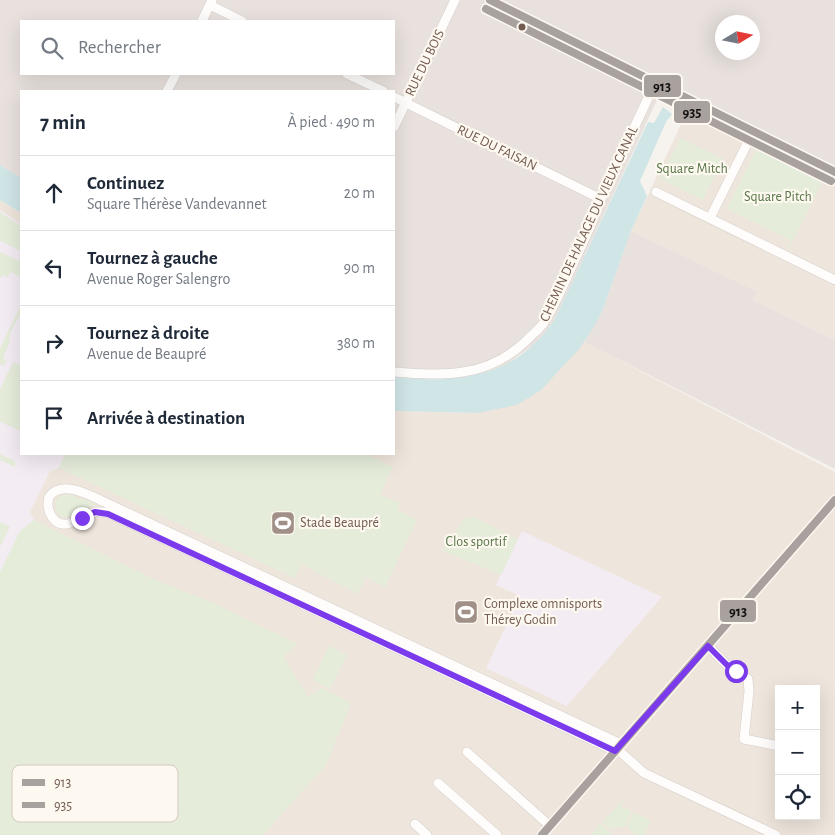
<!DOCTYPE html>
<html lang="fr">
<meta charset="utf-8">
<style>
:root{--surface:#fff;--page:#f6f6f7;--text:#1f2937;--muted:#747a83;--line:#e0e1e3}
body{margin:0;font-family:"Alegreya Sans",sans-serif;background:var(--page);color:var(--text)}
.controls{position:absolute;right:15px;bottom:15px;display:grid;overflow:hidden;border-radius:0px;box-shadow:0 5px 20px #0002}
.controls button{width:45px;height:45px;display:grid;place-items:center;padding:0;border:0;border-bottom:1px solid var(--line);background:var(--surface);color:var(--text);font:25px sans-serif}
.compass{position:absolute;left:715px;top:15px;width:45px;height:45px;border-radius:50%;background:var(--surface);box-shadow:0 5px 20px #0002;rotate:80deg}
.stop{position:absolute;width:15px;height:15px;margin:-11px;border:4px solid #7c3aed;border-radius:50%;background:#fff}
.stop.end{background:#7c3aed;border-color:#fff;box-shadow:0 1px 5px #0008}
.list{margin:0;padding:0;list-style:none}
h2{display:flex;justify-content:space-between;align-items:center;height:65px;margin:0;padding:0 20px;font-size:21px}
h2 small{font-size:16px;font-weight:400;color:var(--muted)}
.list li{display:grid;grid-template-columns:32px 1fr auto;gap:15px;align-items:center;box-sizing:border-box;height:75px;padding:0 20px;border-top:1px solid var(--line)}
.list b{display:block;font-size:19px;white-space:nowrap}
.list p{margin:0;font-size:16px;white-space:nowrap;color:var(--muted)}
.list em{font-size:16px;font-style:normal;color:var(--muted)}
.icon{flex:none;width:28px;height:28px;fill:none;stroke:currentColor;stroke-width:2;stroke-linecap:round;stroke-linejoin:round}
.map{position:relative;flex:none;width:835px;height:835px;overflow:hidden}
.search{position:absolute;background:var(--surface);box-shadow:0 5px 20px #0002;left:20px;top:20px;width:375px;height:55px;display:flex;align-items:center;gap:12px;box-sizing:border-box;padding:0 18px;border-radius:0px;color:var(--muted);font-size:19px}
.panel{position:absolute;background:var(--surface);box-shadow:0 5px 20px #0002;left:20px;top:90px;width:375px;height:365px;border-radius:0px}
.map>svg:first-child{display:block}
.residential{fill:#eee5dc;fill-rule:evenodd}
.industrial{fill:#e8e1dd;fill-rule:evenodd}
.education{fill:#f3ecf3}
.green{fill:#e5ecda}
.water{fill:#d0e5e6}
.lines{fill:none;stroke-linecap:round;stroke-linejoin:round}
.street-casing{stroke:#d4cec9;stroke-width:10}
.street{stroke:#fefdfc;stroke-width:9}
.bus-1-casing{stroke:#fdf8f0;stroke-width:11}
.bus-2-casing{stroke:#fdf8f0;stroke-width:11}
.bus-1{stroke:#a9a19d;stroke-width:8}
.bus-2{stroke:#a9a19d;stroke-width:8}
.route{stroke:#7c3aed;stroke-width:6}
.bus-dot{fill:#735b50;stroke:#fdf8f0;stroke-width:2}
.labels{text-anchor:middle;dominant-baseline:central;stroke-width:4.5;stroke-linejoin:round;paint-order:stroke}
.street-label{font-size:14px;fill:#735b50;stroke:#fdf8f0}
.park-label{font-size:14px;fill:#597749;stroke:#fdf8f0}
.poi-label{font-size:14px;fill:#735b50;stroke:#fdf8f0;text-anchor:start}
.key{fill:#fdf8f0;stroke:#d4c9c0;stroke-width:1}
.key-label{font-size:14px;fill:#735b50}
.line-badge{stroke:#fdf8f0;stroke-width:2}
.pale-badge-label{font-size:14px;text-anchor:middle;font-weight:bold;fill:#111}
</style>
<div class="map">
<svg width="835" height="835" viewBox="0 0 835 835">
<rect width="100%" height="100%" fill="#f6f2ee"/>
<path class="residential" d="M692,101l143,71v168l-82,-40 3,-8 -125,-61z
M0,200l21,13v241h373v-43l83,2 107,-71 251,130v363h-835zM779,689h37v127h-37z"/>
<path class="industrial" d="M0,0h835v172l-172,-85 -109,235 -18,21 -29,21 -27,11 -20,4h-47l-19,-2v-286h-373v87l-21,-13zM21,21h373v53h-373zM722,22h30v30h-30z
M631,231l126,61 -4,8 82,40v129l-251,-127 19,-33z"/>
<path class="education" d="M0,210l21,14v230h44l-6,14 -9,3 -20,41 4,8 -34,73z
M522,531l140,66 -95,109 -81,-38 34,-72 -24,-11z"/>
<path class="green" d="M680,138l43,21 -20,41 -43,-21z
M756,150l66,33 -34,68 -1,-1 4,-10 -64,-31z
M0,212l21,14v25l-21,-10z
M0,252l21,10v15l-11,-5 -2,6 -6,-3 -2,4z
M21,305v8l-11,20 -1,11 -6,14 4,3 -3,5 -4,-2v-16z
M13,362l8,4v65l-21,-9v-33z
M0,454l15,7v6l-15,-7z
M65,454h301l27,13 -13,28 20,8 -3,7 20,10 -32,67 -20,-10 -7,17 -57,-30 -6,14 -236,-110z
M67,494l28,9 1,2 -10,3 -14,9h-10l-6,-7c-2,-9 2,-14 11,-16z
M474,517l44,22 -17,36 -58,-24 21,-32z
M34,520l126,62 51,20 87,42 -15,12 25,41 13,-9 30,15 -25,62 -63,70h-263v-263l20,-41z
M0,522l10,5 -10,20z
M329,646l18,9 -17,34 -17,-9z
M625,798l-4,8 10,5 -6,16h-8l-5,3 -10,-8z
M633,812l18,9 -7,14h-9l-8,-8z
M600,824l10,8 -1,3h-18z"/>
<path class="water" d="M663,107l9,7 -6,8 -26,59 7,15 -16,35 -28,78 -7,14 -16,25 -39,42 -24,15 -40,8 -83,-2v-34c50,5 104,4 142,-35 7,-6 12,-14 18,-21l94,-199 6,1z
M0,165l21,13v35l-21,-13z"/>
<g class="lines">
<defs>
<path id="street" d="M490,0l345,172
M210,5l32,16
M202,21l10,-21
M347,74l36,17
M167,91l9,-17
M394,97l207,102
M394,127l61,-127
M656,192l179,88
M710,218l43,-86
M394,372c50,4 94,6 133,-32 5,-5 11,-10 16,-16 11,-16 18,-34 26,-51 11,-25 24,-49 32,-74l54,-116
M708,646l19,19 21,14 1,12 -5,48 35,7
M617,749l27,24 132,62
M615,751l-507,-238c-4,-1 -8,-2 -12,-1 -15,2 -31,23 -44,5 -4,-6 -5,-13 -3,-20 14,-20 47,2 64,9l508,238
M467,752l83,74
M438,783l59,52
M415,824l12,11
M542,835l293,-335"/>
</defs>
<use href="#street" class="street-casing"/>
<use href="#street" class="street"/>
<defs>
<path id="bus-1" d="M490,0l345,172
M542,835l293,-335"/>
<path id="bus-2" d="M486,9l345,172"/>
</defs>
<use href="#bus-1" class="bus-1-casing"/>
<use href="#bus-2" class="bus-2-casing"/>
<use href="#bus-1" class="bus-1"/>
<use href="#bus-2" class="bus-2"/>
</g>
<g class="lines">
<path class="route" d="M82,518l13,-6 13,2 507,237 93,-105 19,19 9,6"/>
</g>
<defs>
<symbol id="stadium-square" viewBox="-11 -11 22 22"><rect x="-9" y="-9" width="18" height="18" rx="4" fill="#a19087" stroke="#fdf8f0"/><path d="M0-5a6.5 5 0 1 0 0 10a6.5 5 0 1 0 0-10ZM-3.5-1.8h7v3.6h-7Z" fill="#fff"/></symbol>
</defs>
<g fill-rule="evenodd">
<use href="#stadium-square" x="269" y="509" width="28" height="28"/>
<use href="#stadium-square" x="452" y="598" width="28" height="28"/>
</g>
<circle class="bus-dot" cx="522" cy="27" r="4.5"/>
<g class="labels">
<g class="street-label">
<text transform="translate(425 63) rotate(-64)">RUE DU BOIS</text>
<text transform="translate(497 148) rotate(26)">RUE DU FAISAN</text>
<text transform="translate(589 224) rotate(-65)">CHEMIN DE HALAGE DU VIEUX CANAL</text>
</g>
<g class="park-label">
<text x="692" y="169">Square Mitch</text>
<text x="778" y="197">Square Pitch</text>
<text x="476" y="542">Clos sportif</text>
</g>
<g class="poi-label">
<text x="300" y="523">Stade Beaupré</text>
<text x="484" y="604">Complexe omnisports<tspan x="484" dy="16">Thérey Godin</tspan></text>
</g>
</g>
<rect x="12" y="765" width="166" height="57" rx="8" class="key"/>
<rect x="22" y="779" width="23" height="7" fill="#a9a19d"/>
<rect x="22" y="802" width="23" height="6" fill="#a9a19d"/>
<g class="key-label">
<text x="54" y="787">913</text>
<text x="54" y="810">935</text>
</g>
<g class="line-badge">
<rect x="643" y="74" width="39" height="24" rx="5" fill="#a9a19d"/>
<rect x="673" y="100" width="38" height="24" rx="5" fill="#a9a19d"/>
<rect x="719" y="599" width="38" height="24" rx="5" fill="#a9a19d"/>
</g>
<g class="pale-badge-label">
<text x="662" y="91">913</text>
<text x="692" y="117">935</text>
<text x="738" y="616">913</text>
</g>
</svg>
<div class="controls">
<button>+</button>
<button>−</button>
<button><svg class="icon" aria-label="locate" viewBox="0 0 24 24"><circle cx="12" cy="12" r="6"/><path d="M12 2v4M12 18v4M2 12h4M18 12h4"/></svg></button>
</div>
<svg class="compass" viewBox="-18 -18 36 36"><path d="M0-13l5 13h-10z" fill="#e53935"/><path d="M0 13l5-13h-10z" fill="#747a83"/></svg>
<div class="stop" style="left:736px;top:671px"></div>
<div class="stop end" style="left:82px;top:518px"></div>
<div class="search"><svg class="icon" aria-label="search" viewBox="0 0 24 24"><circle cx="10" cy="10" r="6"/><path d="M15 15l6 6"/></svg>Rechercher</div>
<section class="panel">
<h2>7 min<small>À pied · 490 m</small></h2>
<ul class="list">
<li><svg class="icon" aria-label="ahead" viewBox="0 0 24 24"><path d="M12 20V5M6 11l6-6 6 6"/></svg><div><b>Continuez</b><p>Square Thérèse Vandevannet</p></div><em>20 m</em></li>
<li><svg class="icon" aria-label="left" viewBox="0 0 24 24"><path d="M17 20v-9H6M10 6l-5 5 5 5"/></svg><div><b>Tournez à gauche</b><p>Avenue Roger Salengro</p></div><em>90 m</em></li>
<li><svg class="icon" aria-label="right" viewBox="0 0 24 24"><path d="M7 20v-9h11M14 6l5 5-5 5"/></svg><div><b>Tournez à droite</b><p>Avenue de Beaupré</p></div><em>380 m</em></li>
<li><svg class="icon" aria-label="arrive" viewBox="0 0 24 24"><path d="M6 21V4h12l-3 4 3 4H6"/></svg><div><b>Arrivée à destination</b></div></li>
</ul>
</section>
</div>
